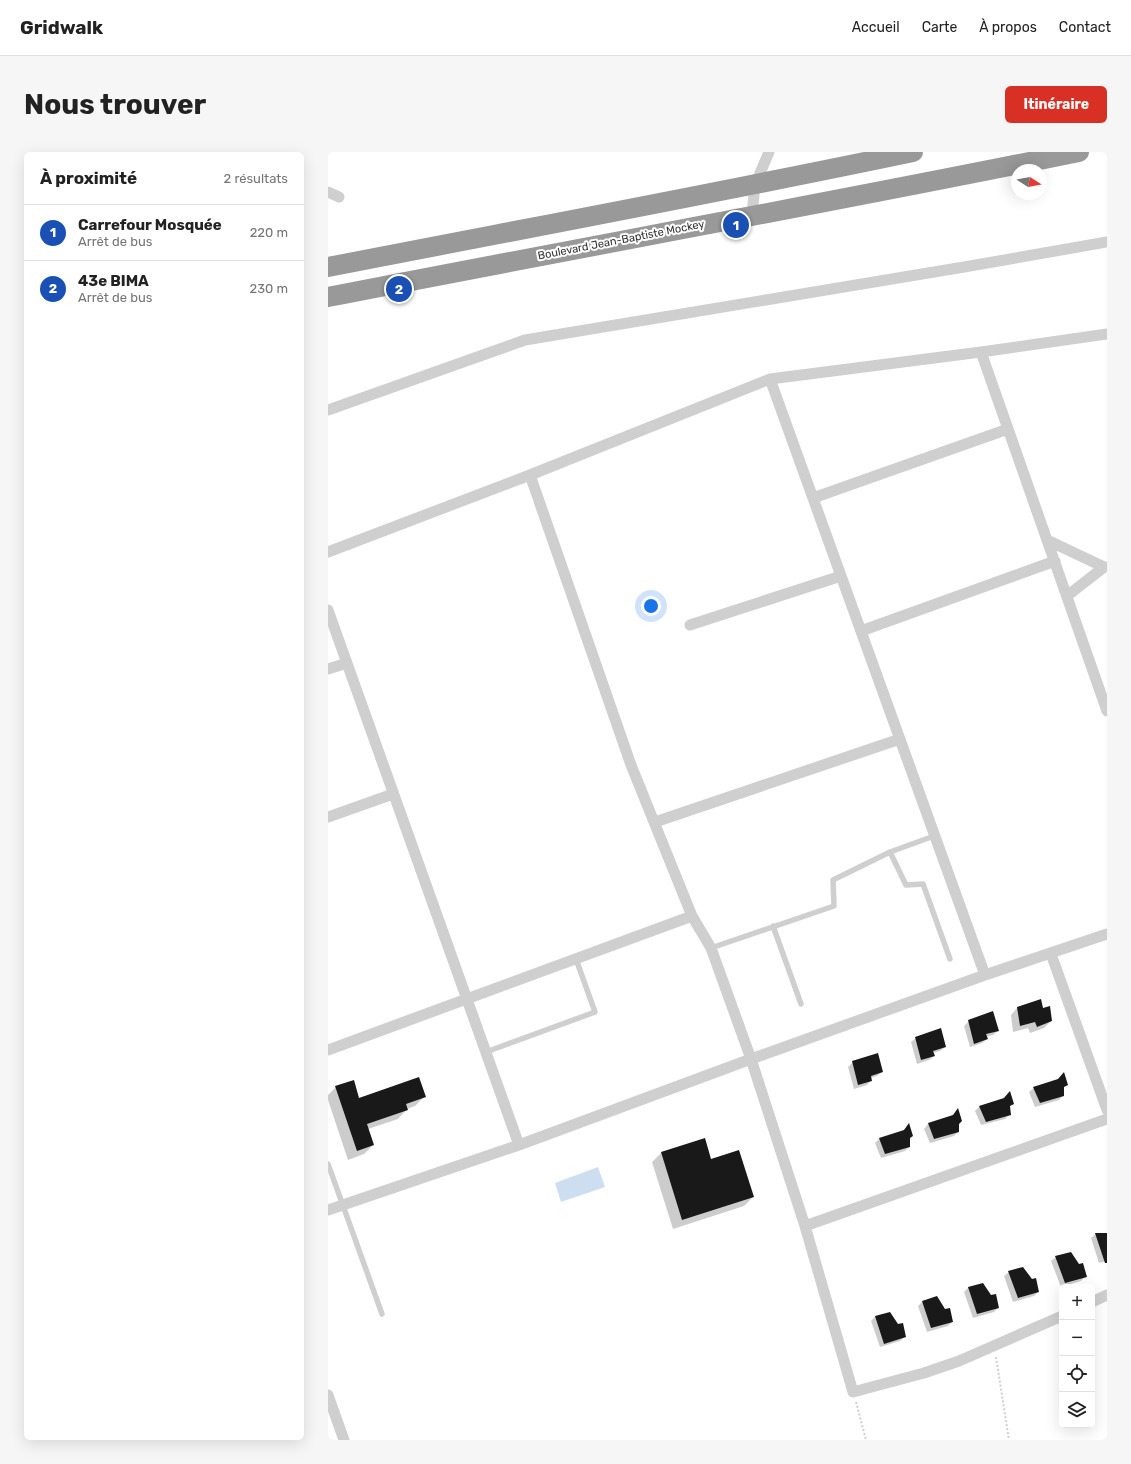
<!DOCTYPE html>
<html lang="fr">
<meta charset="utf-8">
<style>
:root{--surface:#fff;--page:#f6f6f6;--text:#222;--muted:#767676;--line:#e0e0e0;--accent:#d93025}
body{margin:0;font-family:Rubik,sans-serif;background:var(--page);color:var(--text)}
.controls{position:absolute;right:12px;bottom:12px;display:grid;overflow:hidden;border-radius:6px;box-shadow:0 4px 16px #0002}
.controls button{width:36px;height:36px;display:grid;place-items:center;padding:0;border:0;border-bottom:1px solid var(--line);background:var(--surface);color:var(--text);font:20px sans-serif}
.compass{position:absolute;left:683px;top:12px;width:36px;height:36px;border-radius:50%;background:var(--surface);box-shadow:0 4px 16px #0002;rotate:101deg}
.you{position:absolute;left:323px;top:454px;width:14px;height:14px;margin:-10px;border:3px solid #fff;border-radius:50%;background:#1a73e8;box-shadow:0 0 0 6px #1a73e833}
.badge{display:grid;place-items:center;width:26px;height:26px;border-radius:50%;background:var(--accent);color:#fff;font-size:13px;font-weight:700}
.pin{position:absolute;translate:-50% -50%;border:2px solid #fff;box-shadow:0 1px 4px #0006}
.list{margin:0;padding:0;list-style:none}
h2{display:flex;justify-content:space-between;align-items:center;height:52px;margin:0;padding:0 16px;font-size:17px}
h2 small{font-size:13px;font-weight:400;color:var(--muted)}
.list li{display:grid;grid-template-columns:26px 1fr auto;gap:12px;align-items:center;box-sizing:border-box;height:56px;padding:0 16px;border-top:1px solid var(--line)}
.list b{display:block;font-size:15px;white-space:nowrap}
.list p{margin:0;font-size:13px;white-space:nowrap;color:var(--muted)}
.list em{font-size:13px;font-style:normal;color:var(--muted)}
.icon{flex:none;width:22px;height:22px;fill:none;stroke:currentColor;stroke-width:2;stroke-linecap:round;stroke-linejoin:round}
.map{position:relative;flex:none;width:779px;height:1288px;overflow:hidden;border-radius:6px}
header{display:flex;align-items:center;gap:24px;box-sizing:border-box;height:56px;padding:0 20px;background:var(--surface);border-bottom:1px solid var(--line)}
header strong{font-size:19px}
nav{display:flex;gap:22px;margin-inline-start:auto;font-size:14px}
.intro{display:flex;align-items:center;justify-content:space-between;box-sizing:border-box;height:96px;padding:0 24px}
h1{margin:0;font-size:28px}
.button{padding:10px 18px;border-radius:6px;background:var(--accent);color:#fff;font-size:14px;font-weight:700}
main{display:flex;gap:24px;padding:0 24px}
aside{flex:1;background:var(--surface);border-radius:6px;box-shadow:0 4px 16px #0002}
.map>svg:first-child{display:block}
.water{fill:#ccdeef}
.shadow{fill:#0003}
.building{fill:#191919}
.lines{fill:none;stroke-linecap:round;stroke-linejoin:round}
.path{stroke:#cfcfcf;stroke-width:2;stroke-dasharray:2 2;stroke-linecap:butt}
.lane{stroke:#cfcfcf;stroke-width:5.5}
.street{stroke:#cfcfcf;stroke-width:11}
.highway{stroke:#999;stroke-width:20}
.labels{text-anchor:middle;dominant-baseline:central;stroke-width:4;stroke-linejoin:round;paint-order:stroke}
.street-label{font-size:11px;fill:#323232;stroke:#fff}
</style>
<header>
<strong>Gridwalk</strong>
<nav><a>Accueil</a><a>Carte</a><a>À propos</a><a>Contact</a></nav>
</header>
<div class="intro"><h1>Nous trouver</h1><a class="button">Itinéraire</a></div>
<main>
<aside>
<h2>À proximité<small>2 résultats</small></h2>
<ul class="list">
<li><span class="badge" style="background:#1a4fb4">1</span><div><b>Carrefour Mosquée</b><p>Arrêt de bus</p></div><em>220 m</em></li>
<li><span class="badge" style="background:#1a4fb4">2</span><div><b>43e BIMA</b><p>Arrêt de bus</p></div><em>230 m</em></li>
</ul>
</aside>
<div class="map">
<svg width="779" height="1288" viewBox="0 0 779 1288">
<rect width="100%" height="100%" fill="#fff"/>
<path class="water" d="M270,1015l7,20 -44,15 -6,-19z"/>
<path class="shadow" d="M689,856l25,1 9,12 -7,7 -14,5 -2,-5 -15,4 -2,-17z
M641,869l29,10 -5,4 -7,2 1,2 -5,4 -12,4 -6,-21z
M588,886l29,9 -5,4 -7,2 1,3 -5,4 -12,4 -6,-22z
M525,910l29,10 -5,4 -7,2 1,2 -4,5 -13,4 -6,-22z
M735,922l4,10 -4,4v7l-4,5 -24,7 -6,-15 5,-4 23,-8z
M8,935l23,12 65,-2 -9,9 -8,3 -9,10 -30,10 5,16 -9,9 -16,6 -20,-60v-5z
M681,940l1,22 -5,5 -24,6 -6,-14 5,-5 23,-7z
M624,965l6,7v8l-4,4 -24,7 -6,-14 4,-5z
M581,973v22l-4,4 -24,7 -6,-15 4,-4 24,-8z
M376,988l6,20 43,37 -9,9 -71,23 -21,-67 9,-9z
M768,1082h11v27l-8,2 -8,-25z
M728,1105l29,20 -4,4 -20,6 -10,-26z
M681,1120l29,20 -4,4 -21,6 -9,-26z
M654,1132l16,24 -4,4 -21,6 -9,-26 4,-4z
M594,1150l30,20 -4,4 -21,6 -9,-26z
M561,1161l16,24 -5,4 -20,6 -9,-26 4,-4z"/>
<path class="building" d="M713,847l2,9 7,-2 2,15 -15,6 -2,-5 -15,4 -3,-19z
M665,859l6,20 -13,3 2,5 -14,5 -6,-24z
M613,876l5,19 -13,4 2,5 -14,4 -6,-23z
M550,901l5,19 -12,4 1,5 -14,4 -6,-24z
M736,920l4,13 -4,2v9l-24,7 -7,-16 25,-8z
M91,925l7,20 -20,7 2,6 -41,14 7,21 -17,6 -22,-65 19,-6 5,18z
M682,939l4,13 -4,2 1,9 -25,7 -7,-16 25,-8z
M630,956l4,13 -3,3v8l-25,7 -6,-16 25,-8z
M581,971l4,13 -3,2v9l-25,7 -6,-16 25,-8z
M377,986l6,21 28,-9 15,47 -72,23 -21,-68z
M767,1081h12v30h-2z
M743,1100l8,12 4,-1 4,14 -22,6 -10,-27z
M695,1115l9,12 4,-1 3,14 -21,6 -10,-27z
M655,1131l8,12 5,-1 3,14 -22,6 -9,-27z
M609,1144l8,13 5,-1 3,14 -22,6 -9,-27z
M562,1160l8,12 5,-1 3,14 -22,7 -9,-28z"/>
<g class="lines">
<path class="path" d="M668,1205l13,83
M528,1250l10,38"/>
<path class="lane" d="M562,700l16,33 17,-1 27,75
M445,774l28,78
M383,796l123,-42 -1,-26 57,-28 44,-16
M158,900l109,-40 -19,-53
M0,1012l54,150"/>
<path class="street" d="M0,40l11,5
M424,63l3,-30 14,-33
M653,200l126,359
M442,227l215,596
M0,258l197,-70 439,-73 143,-25
M202,323l101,290 61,151 19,32 40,111 54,167 48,166 71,-19 35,-12 103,-45
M485,346l195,-69
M719,388l57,27
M0,400l202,-77 240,-96 211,-27 126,-18
M739,444l37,-29h3
M0,458l191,535
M362,473l151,-49
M533,479l194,-70
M0,517l19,-6
M0,665l65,-23
M327,670l245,-83
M723,802l56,156
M0,898l364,-134
M0,1058l191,-65 232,-86 234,-84 122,-41
M477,1074l302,-107
M764,1150l15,-7
M0,1243l16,45"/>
<path class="highway" d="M0,115c195,-38 390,-74 585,-115
M0,145c250,-49 501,-94 751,-145"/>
</g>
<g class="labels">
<g class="street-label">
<text transform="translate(293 88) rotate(-11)">Boulevard Jean-Baptiste Mockey</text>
</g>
</g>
</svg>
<div class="controls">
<button>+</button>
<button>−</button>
<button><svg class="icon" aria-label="locate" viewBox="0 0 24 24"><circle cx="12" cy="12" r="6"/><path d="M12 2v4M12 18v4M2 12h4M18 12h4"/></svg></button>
<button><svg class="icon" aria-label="layers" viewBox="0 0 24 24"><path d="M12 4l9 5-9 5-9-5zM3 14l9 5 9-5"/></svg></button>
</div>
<svg class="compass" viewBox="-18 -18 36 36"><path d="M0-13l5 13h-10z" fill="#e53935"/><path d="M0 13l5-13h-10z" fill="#767676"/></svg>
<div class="you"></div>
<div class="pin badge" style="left:408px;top:73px;background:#1a4fb4">1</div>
<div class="pin badge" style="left:71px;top:137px;background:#1a4fb4">2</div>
</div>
</main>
